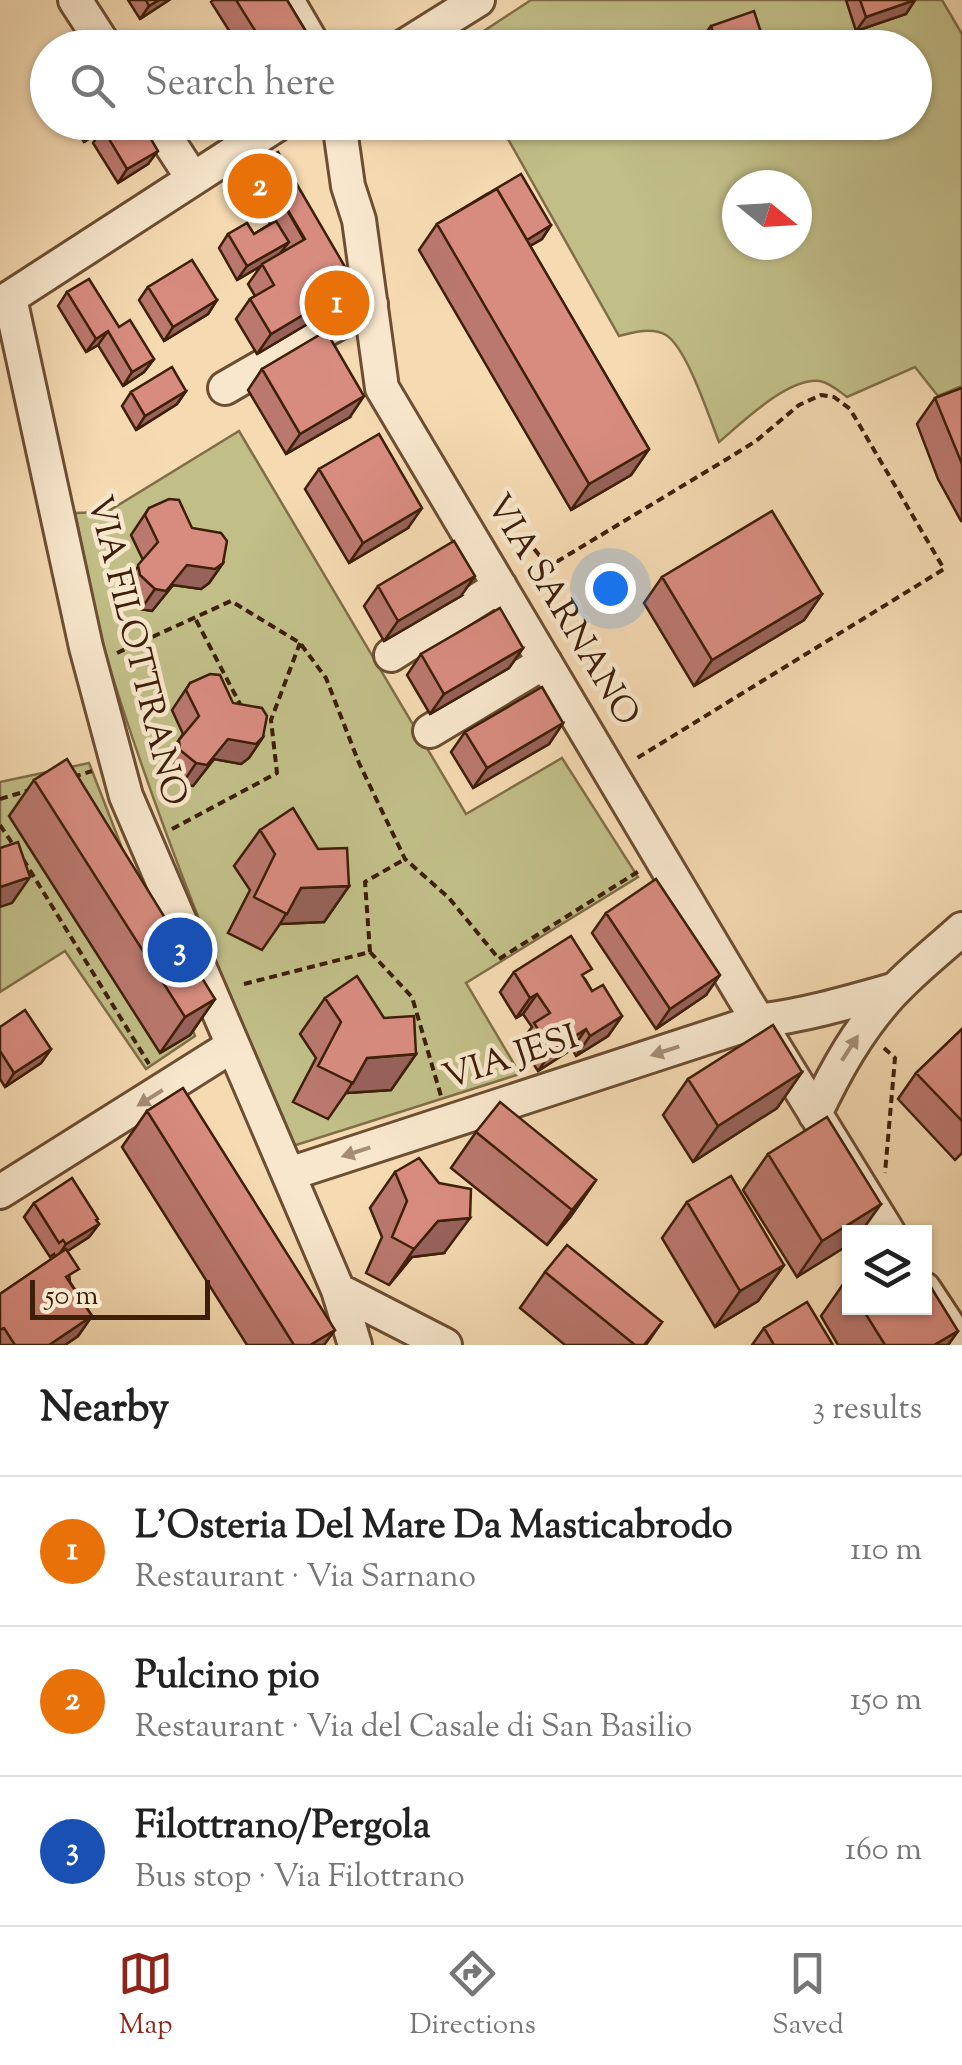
<!DOCTYPE html>
<meta charset="utf-8">
<style>
:root{--surface:#fff;--page:#f6f6f6;--text:#222;--muted:#767676;--line:#e0e0e0;--accent:#8f2418}
body{margin:0;font-family:"Sorts Mill Goudy",serif;background:var(--page);color:var(--text)}
.controls{position:absolute;right:30px;bottom:30px;display:grid;overflow:hidden;border-radius:0px;box-shadow:0 2px 8px #0004}
.controls button{width:90px;height:90px;display:grid;place-items:center;padding:0;border:0;border-bottom:2px solid var(--line);background:var(--surface);color:var(--text);font:50px sans-serif}
.compass{position:absolute;left:722px;top:170px;width:90px;height:90px;border-radius:50%;background:var(--surface);box-shadow:0 2px 8px #0004;rotate:108deg}
.scale{position:absolute;left:30px;bottom:25px;width:180px;box-sizing:border-box;padding-left:10px;border:5px solid #3e1f08;border-top:0;font-size:28px;line-height:35px;white-space:nowrap;color:#3e1f08;-webkit-text-stroke:8px #f8e7cd;paint-order:stroke}
.you{position:absolute;left:610px;top:588px;width:35px;height:35px;margin:-25px;border:8px solid #fff;border-radius:50%;background:#1a73e8;box-shadow:0 0 0 15px #1a73e833}
.badge{display:grid;place-items:center;width:65px;height:65px;border-radius:50%;background:var(--accent);color:#fff;font-size:32px;font-weight:700}
.pin{position:absolute;translate:-50% -50%;border:5px solid #fff;box-shadow:0 2px 10px #0006}
.list{margin:0;padding:0;list-style:none}
h2{display:flex;justify-content:space-between;align-items:center;height:130px;margin:0;padding:0 40px;font-size:42px}
h2 small{font-size:32px;font-weight:400;color:var(--muted)}
.list li{display:grid;grid-template-columns:65px 1fr auto;gap:30px;align-items:center;box-sizing:border-box;height:150px;padding:0 40px;border-top:2px solid var(--line)}
.list b{display:block;font-size:38px;white-space:nowrap}
.list p{margin:0;font-size:32px;white-space:nowrap;color:var(--muted)}
.list em{font-size:32px;font-style:normal;color:var(--muted)}
.icon{flex:none;width:55px;height:55px;fill:none;stroke:currentColor;stroke-width:2;stroke-linecap:round;stroke-linejoin:round}
.map{position:relative;flex:none;width:962px;height:1345px;overflow:hidden}
.search{position:absolute;background:var(--surface);box-shadow:0 2px 8px #0004;left:30px;right:30px;top:30px;height:110px;display:flex;align-items:center;gap:25px;box-sizing:border-box;padding:0 35px;border-radius:55px;color:var(--muted);font-size:38px}
.sheet{height:580px;background:var(--surface)}
nav{display:flex;justify-content:space-around;align-items:center;box-sizing:border-box;height:140px;border-top:2px solid var(--line);background:var(--surface);font-size:28px;color:var(--muted)}
nav a{display:grid;justify-items:center;gap:5px}
nav .on{color:var(--accent)}
.map>svg:first-child{display:block}
.green{fill:#c1be88;stroke:#806e48;stroke-width:2.5;fill-rule:evenodd}
.lines{fill:none;stroke-linecap:round;stroke-linejoin:round}
.minor-casing{stroke:#6c4e32;stroke-width:38}
.path{stroke:#3e1f08;stroke-width:4;stroke-dasharray:8 5;stroke-linecap:butt}
.minor{stroke:#f8e7cd;stroke-width:32}
.wall{fill:#ba786e;stroke:#3e1f08;stroke-width:2.5}
.shaded-wall{fill:#97625a;stroke:#3e1f08;stroke-width:2.5}
.building{fill:#d88c80;stroke:#3e1f08;stroke-width:2.5}
.oneway{fill:#a48d74}
.labels{text-anchor:middle;dominant-baseline:central;stroke-width:9;stroke-linejoin:round;paint-order:stroke}
.street-label{font-size:35px;fill:#3e1f08;stroke:#f8e7cd}
</style>
<div class="map">
<svg width="962" height="1345" viewBox="0 0 962 1345">
<rect width="100%" height="100%" fill="#f5dab2"/>
<filter id="stains"><feTurbulence type="fractalNoise" baseFrequency=".002" numOctaves="4"/><feColorMatrix values="0 0 0 0 .2 0 0 0 0 .09 0 0 0 0 .02 0 0 0 .5 -.17"/></filter>
<radialGradient id="worn" r=".72"><stop offset=".6" stop-color="#630" stop-opacity="0"/><stop offset="1" stop-color="#630" stop-opacity=".3"/></radialGradient>
<path class="green" d="M531,0h411l20,34v352l-24,10 -23,-29 -68,30c-8,-6 -17,-14 -27,-16 -32,-4 -77,41 -101,61 -10,-25 -32,-94 -53,-107 -14,-8 -32,-3 -47,1l-120,-213 415,-1v-74h-456zM737,185h60v60h-60z
M239,431l227,383 96,-56 76,119 -172,106 54,91 -227,72c-68,-159 -134,-318 -185,-484 -14,-48 -22,-100 -33,-149l32,-1z
M89,763l106,273 -49,33 -81,-118 -65,41v-210z"/>
<g class="lines">
<defs>
<path id="minor" d="M75,0l31,48
M287,0l28,48
M401,48l77,-48
M156,122l37,57
M339,122l9,64 11,34 23,168 361,608 145,236
M10,298l76,349 40,149 212,494 17,55
M0,304l281,-182
M225,388l146,-84
M391,655l109,-69
M430,731l115,-69
M815,1114c21,-44 43,-84 76,-120 22,-24 48,-44 71,-65
M289,1174l469,-153c48,-6 92,-19 138,-32
M0,1192l232,-146
M924,1289l37,56
M338,1290l107,55"/>
</defs>
<use href="#minor" class="minor-casing"/>
<path class="path" d="M526,539l13,16 19,6 169,-102 29,-18 43,-36 22,-10 13,2 16,12 94,160 -310,191
M196,620l44,84
M117,653l114,-52 69,42 26,35 33,85 46,96 44,39 50,61 140,-88
M73,777l19,-6
M0,799l30,-9
M0,825l14,21
M172,829l105,-56 -6,-53 29,-77
M23,859l126,205
M370,952l42,45 29,99
M244,984l126,-32 -5,-70 40,-23
M884,1048l11,10 -10,115"/>
<use href="#minor" class="minor"/>
</g>
<path class="wall" d="M128,0h41l-29,19z
M213,0h74l29,48h-76l-29,-46z
M846,0h69l-9,14 -50,17z
M711,26l55,22h-62l-3,-9z
M74,122h39l35,42 -30,19 -25,-40 9,-13 -18,12 -11,-18z
M260,163l81,141 -84,50 -21,-35 14,-20 5,-3 -7,-12 13,-18 -24,14 -18,-32 9,-14h26l16,-10 -24,-41z
M487,194l64,31 -9,14 -12,7 119,203 -18,26 -60,35 -152,-260 18,-26z
M148,287l69,13 -9,14 -44,27 -25,-41z
M67,292l52,35 35,32 -10,13 -21,14 -25,-41 -12,7 -28,-46z
M262,369l88,48 -64,37 -38,-64z
M962,388v133h-1l-23,-42 -21,-55 18,-26z
M186,391l-9,13 -41,26 -14,-24 9,-14z
M319,469l89,59 -59,35 -44,-74z
M149,508l43,20 31,35 -14,20 -8,6 -28,-4 -21,26 -11,-2 -16,-14 -1,-10 19,-25 -12,-25z
M662,577l160,17 -18,26 -110,66 -50,-83z
M378,586l83,10 -77,45 -20,-35z
M523,648l-14,20 -79,46 -23,-39 14,-21z
M190,683l43,20 30,34 -14,21 -8,6 -27,-5 -21,27 -11,-2 -16,-14 -1,-10 18,-26 -11,-24z
M563,723l-14,21 -76,44 -22,-36 14,-20z
M34,780l181,219 -25,36 -30,18 -151,-237z
M260,830l58,19 31,37 -25,36 -44,2 -18,26 -34,-17 22,-43 -16,-24z
M606,913l100,82 -50,34 -64,-96z
M514,972l71,7 7,12 30,25 -14,20 -32,20 -4,-7 -34,22 -18,-28 12,-16 -9,-13 -7,4 -16,-26z
M325,998l59,20 32,36 -25,36 -45,3 -18,26 -35,-17 23,-44 -16,-24z
M0,1027l51,22 -10,14 -36,24 -5,-8z
M962,1029v124l-7,7 -57,-61 18,-26z
M802,1072l-25,36 -84,54 -30,-47 25,-36z
M147,1111l177,234h-77l-125,-198z
M476,1132l120,48 -25,36 -24,29 -96,-77z
M768,1154l113,50 -84,73 -54,-87z
M395,1172l49,81 -32,4 -23,28 -23,-12 16,-36 -12,-29z
M687,1202l97,63 -26,36 -43,26 -53,-89z
M34,1203l63,18 2,3 -10,13 -22,14 3,31 22,34 -14,20 -13,9h-65v-51l55,-37 -1,-3 -4,3 -26,-40z
M545,1272l117,50 -16,23h-81l-45,-37z
M850,1278v30h74l34,23 -10,14h-110l-17,-29 25,-36z
M764,1328l69,17h-81z"/>
<path class="shaded-wall" d="M159,0h10l-29,19 9,-13z
M915,0l-9,14 -50,17 10,-14z
M102,122h11l-29,20 10,-14z
M158,151l-10,13 -30,19 9,-14z
M551,225l-9,14 -35,20 10,-14z
M289,242l-10,13 -42,25 10,-14z
M355,284l-14,20 -84,50 14,-20z
M217,300l-9,14 -44,27 9,-14z
M108,331l-10,14 -12,7 10,-13z
M154,359l-10,13 -21,14 9,-14z
M186,391l-9,13 -41,26 9,-14z
M364,396l-14,21 -64,37 14,-20z
M649,449l-18,26 -60,35 18,-26z
M422,508l-14,20 -59,35 14,-20z
M223,563l-14,20 -8,6 -28,-4 -21,26 -11,-2 14,-20 32,-24z
M475,576l-14,20 -77,45 14,-20z
M822,594l-18,26 -110,66 18,-26z
M523,648l-14,20 -79,46 14,-20z
M563,723l-14,21 -76,44 14,-20z
M263,737l-14,21 -8,6 -27,-5 -21,27 -11,-2 14,-21 32,-24z
M30,877l-18,26 -12,4v-20z
M349,886l-25,36 -44,2 21,-36z
M720,975l-14,20 -50,34 14,-20z
M537,994l-14,20 -7,4 14,-20z
M215,999l-25,36 -30,18 25,-36z
M622,1016l-14,20 -32,20 14,-20z
M586,1029l-14,20 -34,22 14,-20z
M51,1049l-10,14 -36,24 9,-14z
M416,1054l-25,36 -45,3 21,-35z
M802,1072l-25,36 -84,54 25,-36z
M596,1180l-25,36 -24,29 25,-35z
M881,1204l-20,28h-11v12l-53,33 25,-36z
M470,1218l-26,35 -32,4 -23,28 25,-36 24,-28z
M99,1224l-10,13 -32,21 9,-14z
M784,1265l-26,36 -43,26 25,-36z
M92,1316l-14,20 -13,9h-16z
M335,1330l-11,15h-14z
M958,1331l-10,14h-14z"/>
<path class="building" d="M146,0h13l-10,6z
M236,0h51l29,48h-50z
M860,0h55l-49,17z
M754,11l12,37h-48l-7,-22z
M90,122h12l-8,6z
M114,122h27l17,29 -31,18 -24,-40z
M278,152l77,132 -84,50 -21,-35 24,-14 -12,-21 43,-25 -45,-76z
M521,174l30,51 -24,15 -30,-51 -10,5z
M497,189l152,260 -60,35 -152,-260z
M276,221l13,21 -42,24 -19,-32 19,-11 7,11z
M192,260l25,40 -44,27 -25,-40z
M89,279l30,48 11,-7 24,39 -22,13 -24,-41 -12,8 -29,-47z
M326,331l38,65 -64,38 -38,-65z
M172,367l14,24 -41,25 -14,-24z
M962,388v76l-27,-66z
M379,434l43,74 -59,35 -44,-74z
M169,499l10,1 13,28 29,5 6,8 -4,22 -8,6 -28,-4 -21,26 -11,-2 -15,-14 -2,-10 20,-23 -13,-27 4,-7z
M772,511l50,83 -110,66 -50,-83z
M454,541l21,35 -77,45 -20,-35z
M500,608l23,40 -79,46 -23,-40z
M210,674l10,1 13,28 29,5 5,8 -4,21 -7,7 -28,-5 -21,26 -11,-2 -16,-13 -1,-10 20,-24 -13,-26 4,-7z
M542,687l21,36 -76,45 -22,-36z
M67,759l148,240 -30,18 -151,-237z
M293,808l25,41 29,-1 2,38 -48,2 -14,26 -33,-17 21,-43 -15,-24z
M18,842l12,35 -30,10v-39z
M656,879l64,96 -50,34 -64,-96z
M571,936l21,33 -10,6 10,16 11,-6 19,31 -32,20 -4,-7 -34,22 -18,-28 16,-10 -13,-19 -7,4 -16,-26z
M357,976l27,42 30,-2 2,38 -49,4 -14,25 -35,-17 23,-44 -16,-24z
M25,1010l26,39 -37,24 -14,-22v-24z
M773,1025l29,47 -84,54 -30,-47z
M962,1029v92l-46,-48z
M183,1088l152,242 -25,15h-16l-147,-234z
M500,1102l96,78 -24,30 -96,-78z
M827,1117l54,87 -59,37 -54,-87z
M419,1158l20,25 32,6 -1,29 -32,3 -24,28 -22,-12 15,-36 -12,-29z
M731,1176l53,89 -44,26 -53,-89z
M72,1178l26,41 -2,1 3,4 -33,20 -3,-4 -4,3 -25,-40z
M567,1245l95,77 -18,23h-9l-90,-73z
M66,1249l13,20 -13,8 26,39 -43,29h-34l-11,-17 -4,2v-36z
M924,1276l34,55 -24,14h-49l-23,-37h62z
M807,1302l26,43h-59l-10,-17z"/>
<defs><path id="oneway-solid" d="M-6-.8H1V-3.2L6.5 0L1 3.2V.8H-6Z" transform="scale(2.5)"/></defs>
<g class="oneway">
<use href="#oneway-solid" transform="translate(850 1048) rotate(-57)"/>
<use href="#oneway-solid" transform="translate(665 1051) rotate(162)"/>
<use href="#oneway-solid" transform="translate(150 1098) rotate(148)"/>
<use href="#oneway-solid" transform="translate(356 1152) rotate(162)"/>
</g>
<g class="labels">
<g class="street-label">
<text transform="translate(561 611) rotate(59)">VIA SARNANO</text>
<text transform="translate(135 651) rotate(76)">VIA FILOTTRANO</text>
<text transform="translate(511 1059) rotate(-18)">VIA JESI</text>
</g>
</g>
<rect width="100%" height="100%" filter="url(#stains)"/>
<rect width="100%" height="100%" fill="url(#worn)"/>
</svg>
<div class="controls">
<button><svg class="icon" aria-label="layers" viewBox="0 0 24 24"><path d="M12 4l9 5-9 5-9-5zM3 14l9 5 9-5"/></svg></button>
</div>
<svg class="compass" viewBox="-18 -18 36 36"><path d="M0-13l5 13h-10z" fill="#e53935"/><path d="M0 13l5-13h-10z" fill="#767676"/></svg>
<div class="scale">50 m</div>
<div class="you"></div>
<div class="pin badge" style="left:337px;top:303px;background:#e8710a">1</div>
<div class="pin badge" style="left:260px;top:186px;background:#e8710a">2</div>
<div class="pin badge" style="left:180px;top:950px;background:#1a4fb4">3</div>
<div class="search"><svg class="icon" aria-label="search" viewBox="0 0 24 24"><circle cx="10" cy="10" r="6"/><path d="M15 15l6 6"/></svg>Search here</div>
</div>
<section class="sheet">
<h2>Nearby<small>3 results</small></h2>
<ul class="list">
<li><span class="badge" style="background:#e8710a">1</span><div><b>L'Osteria Del Mare Da Masticabrodo</b><p>Restaurant · Via Sarnano</p></div><em>110 m</em></li>
<li><span class="badge" style="background:#e8710a">2</span><div><b>Pulcino pio</b><p>Restaurant · Via del Casale di San Basilio</p></div><em>150 m</em></li>
<li><span class="badge" style="background:#1a4fb4">3</span><div><b>Filottrano/Pergola</b><p>Bus stop · Via Filottrano</p></div><em>160 m</em></li>
</ul>
</section>
<nav>
<a class="on"><svg class="icon" aria-label="map" viewBox="0 0 24 24"><path d="M3 6l6-2 6 2 6-2v14l-6 2-6-2-6 2zM9 4v14M15 6v14"/></svg>Map</a>
<a><svg class="icon" aria-label="directions" viewBox="0 0 24 24"><path d="M12 3l9 9-9 9-9-9zM9 14v-3h6M13 9l2 2-2 2"/></svg>Directions</a>
<a><svg class="icon" aria-label="saved" viewBox="0 0 24 24"><path d="M7 4h10v16l-5-4-5 4z"/></svg>Saved</a>
</nav>
